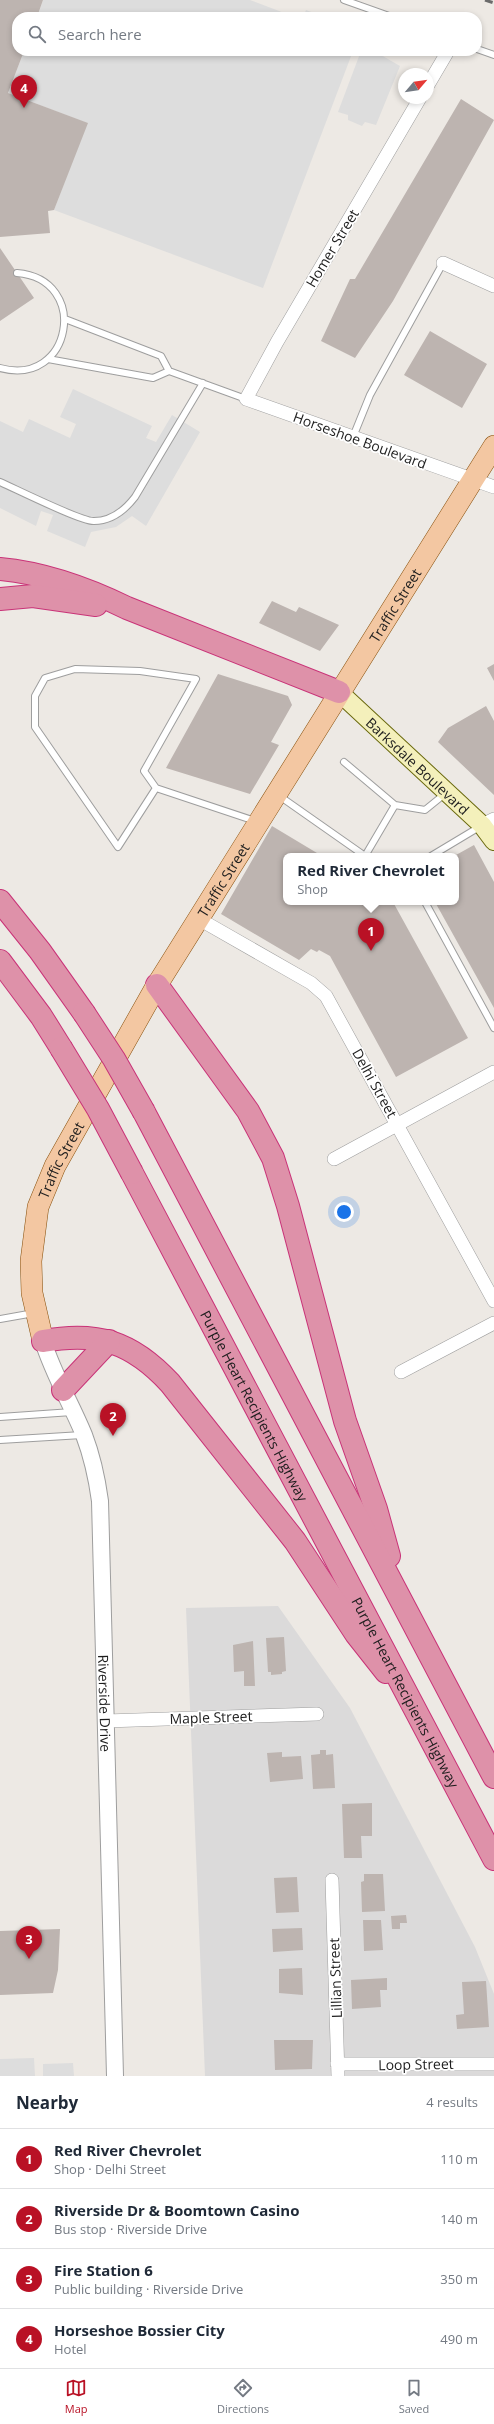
<!DOCTYPE html>
<meta charset="utf-8">
<style>
:root{--surface:#fff;--page:#f6f6f7;--text:#1f2937;--muted:#747a83;--line:#e0e1e3;--accent:#b91125}
body{margin:0;font-family:"Open Sans",sans-serif;background:var(--page);color:var(--text)}
.compass{position:absolute;left:398px;top:68px;width:36px;height:36px;border-radius:50%;background:var(--surface);box-shadow:0 2px 6px #0003;rotate:61deg}
.you{position:absolute;left:344px;top:1212px;width:14px;height:14px;margin:-10px;border:3px solid #fff;border-radius:50%;background:#1a73e8;box-shadow:0 0 0 6px #1a73e833}
.badge{display:grid;place-items:center;width:26px;height:26px;border-radius:50%;background:var(--accent);color:#fff;font-size:13px;font-weight:700}
.pin{position:absolute;translate:-50% -33px;filter:drop-shadow(0 1px 2px #0008)}
.pin::after{content:'';position:absolute;top:21px;width:14px;height:12px;background:inherit;clip-path:polygon(0 0,100% 0,50% 100%)}
.popup{position:absolute;left:283px;top:853px;width:176px;height:52px;box-sizing:border-box;display:grid;place-content:center;border-radius:8px;background:var(--surface);filter:drop-shadow(0 1px 3px #0005);font-size:13px;white-space:nowrap;color:var(--muted)}
.popup b{font-size:15px;color:var(--text)}
.popup::after{content:'';position:absolute;left:50%;top:100%;margin-left:-8px;border:8px solid transparent;border-top-color:var(--surface)}
.list{margin:0;padding:0;list-style:none}
h2{display:flex;justify-content:space-between;align-items:center;height:52px;margin:0;padding:0 16px;font-size:17px}
h2 small{font-size:13px;font-weight:400;color:var(--muted)}
.list li{display:grid;grid-template-columns:26px 1fr auto;gap:12px;align-items:center;box-sizing:border-box;height:60px;padding:0 16px;border-top:1px solid var(--line)}
.list b{display:block;font-size:15px;white-space:nowrap}
.list p{margin:0;font-size:13px;white-space:nowrap;color:var(--muted)}
.list em{font-size:13px;font-style:normal;color:var(--muted)}
.icon{flex:none;width:22px;height:22px;fill:none;stroke:currentColor;stroke-width:2;stroke-linecap:round;stroke-linejoin:round}
.map{position:relative;flex:none;width:494px;height:2076px;overflow:hidden}
.search{position:absolute;background:var(--surface);box-shadow:0 2px 6px #0003;left:12px;right:12px;top:12px;height:44px;display:flex;align-items:center;gap:10px;box-sizing:border-box;padding:0 14px;border-radius:16px;color:var(--muted);font-size:15px}
.sheet{height:292px;background:var(--surface)}
nav{display:flex;justify-content:space-around;align-items:center;box-sizing:border-box;height:56px;border-top:1px solid var(--line);background:var(--surface);font-size:11px;color:var(--muted)}
nav a{display:grid;justify-items:center;gap:2px}
nav .on{color:var(--accent)}
.map>svg:first-child{display:block}
.residential{fill:#dbdada}
.parking{fill:#ddd}
.building{fill:#bdb4b0}
.lines{fill:none;stroke-linecap:round;stroke-linejoin:round}
.service-casing{stroke:#9e9e9e;stroke-width:8}
.minor-casing{stroke:#9e9e9e;stroke-width:14}
.tertiary-casing{stroke:#9e9e9e;stroke-width:18}
.secondary-casing{stroke:#6a690e;stroke-width:20}
.primary-casing{stroke:#89510d;stroke-width:22}
.motorway-casing{stroke:#c93378;stroke-width:24}
.service{stroke:#fff;stroke-width:6}
.minor{stroke:#fff;stroke-width:13}
.tertiary{stroke:#fff;stroke-width:16}
.secondary{stroke:#f4f0bb;stroke-width:18}
.primary{stroke:#f3c7a2;stroke-width:21}
.motorway{stroke:#de91a9;stroke-width:22}
.rail{stroke:#6b6b6b;stroke-width:3;stroke-dasharray:8 8;stroke-linecap:butt}
.motorway-bridge-casing{stroke:#c93378;stroke-width:24;stroke-linecap:butt}
.motorway-bridge{stroke:#de91a9;stroke-width:22}
.labels{text-anchor:middle;dominant-baseline:central;stroke-width:3.5;stroke-linejoin:round;paint-order:stroke}
.street-label{font-size:14px;fill:#1d1d1d;stroke:#fff}
</style>
<div class="map">
<svg width="494" height="2076" viewBox="0 0 494 2076">
<rect width="100%" height="100%" fill="#ede9e4"/>
<path class="residential" d="M278,1606l72,102 125,239 19,47v82h-289l-19,-468z"/>
<path class="parking" d="M43,0h207l45,17h-258z
M306,10l19,7h-22z
M24,51h329l-90,237 -209,-78 33,-87 -79,-30z
M361,51h13l26,15 -24,59 -11,-3 -3,4 -14,-6v-5l-10,-3z
M73,389l79,37 -6,12 10,4 16,-27 28,17 -54,94 -14,-10 -16,11 -25,5 -6,15 -38,-16 6,-16 -12,-4 -5,15 -36,-18v-87l23,11 6,-13 41,19 6,-14 -16,-7z
M34,2058l1,18h-35v-17z
M73,2063l1,13h-31v-12z"/>
<path class="building" d="M0,0h43l-6,17h-20v34h7l-16,42 80,30 -34,87 -6,1 2,22 -50,4z
M461,99l33,21 -101,181 -38,57 -34,-17 29,-62h5z
M0,248l34,50 -34,23z
M430,331l57,33 -25,44 -58,-33z
M272,601l24,11 3,-5 40,18 -19,26 -61,-28z
M494,664v17l-7,-13z
M218,674l70,22 4,9 -21,37 8,3 -29,49 -84,-26z
M486,706l8,15v74l-56,-53 10,-14z
M272,826l50,30h-36v46h107l75,136 -72,39 -66,-121 -11,-6 -2,2 -6,-3 -12,11 -78,-46z
M474,845l20,37v126l-59,-106h21v-47z
M284,1637l2,34 -4,1v2l-11,1v-3h-3l-2,-34z
M253,1641l2,45h-11v-15l-10,1 -1,-27z
M320,1750h6v5l7,-1 2,34 -22,1 -2,-34 9,-1z
M282,1752v5l19,-1 2,23 -33,3 -3,-29z
M372,1803v33h-11l1,22h-18l-2,-54z
M364,1874h19l2,37 -23,1 -1,-30 3,-1z
M297,1877l2,35 -23,1 -2,-35z
M406,1915l1,8h-7v6h-8l-1,-13z
M363,1920h18l2,30 -19,1z
M302,1928l1,22 -30,2 -1,-23z
M60,1929l-2,41 -5,23 -53,2v-64z
M302,1968l1,27 -24,-2v-24z
M387,1978v12h-7l1,17 -29,2 -1,-29z
M486,1981l3,46 -32,2 -1,-14 8,-1 -2,-32z
M274,2040h39l-1,29 -37,1z"/>
<g class="lines">
<defs>
<path id="service" d="M344,0l48,17
M477,49l17,6
M65,319l96,37 8,15 77,28
M48,359l105,19 16,-7
M0,368c72,20 91,-89 17,-95
M353,437l17,-42 73,-132
M0,482c16,7 82,40 94,39 18,0 31,-11 41,-24l68,-114
M344,762l51,43
M156,788l-12,-17 52,-92 -56,-8 -65,-2 -30,9 -10,18v31l83,120 38,-59 99,33
M278,795l87,61 30,-51 30,5 21,-17
M431,856l50,-30
M425,902l69,126
M0,1319l34,-6
M0,1417l72,-5
M0,1440l82,-5"/>
<path id="minor" d="M428,85l20,-34
M420,98l-143,244 -31,57 248,88
M443,263l51,23
M482,825l12,-6
M199,919l112,64 15,13 168,305
M334,1159l160,-87
M401,1372l93,-49
M106,1721l211,-7
M332,1880l6,196
M337,2064h157"/>
<g id="tertiary">
<path id="s1" d="M43,1341c10,33 28,62 41,94 8,21 13,44 16,66l15,575"/>
</g>
<g id="secondary">
<path id="s2" d="M339,692l143,133 12,16"/>
</g>
<g id="primary">
<path id="s3" d="M43,1341l-11,-48 -1,-32 7,-54 17,-41 102,-181 337,-539"/>
</g>
<g id="motorway">
<path d="M0,569c44,4 88,20 127,39l212,84"/>
<path d="M0,599l33,-3 63,9"/>
<path d="M0,901l40,50 44,62"/>
<path d="M0,961l41,55 20,32"/>
<path d="M157,985l91,126 25,47 15,48 57,215 31,88 13,47"/>
<path d="M144,1112l350,665"/>
<path id="s4" d="M132,1173l362,686"/>
<path d="M43,1341c55,-10 89,1 127,42l125,158 61,93 30,38"/>
<path d="M63,1390l46,-49"/>
</g>
</defs>
<use href="#service" class="service-casing"/>
<use href="#minor" class="minor-casing"/>
<use href="#tertiary" class="tertiary-casing"/>
<use href="#secondary" class="secondary-casing"/>
<use href="#primary" class="primary-casing"/>
<use href="#motorway" class="motorway-casing"/>
<use href="#service" class="service"/>
<use href="#minor" class="minor"/>
<use href="#tertiary" class="tertiary"/>
<use href="#secondary" class="secondary"/>
<use href="#primary" class="primary"/>
<use href="#motorway" class="motorway"/>
<path class="rail" d="M485,0l9,3"/>
<defs>
<path id="motorway-bridge" d="M84,1013l30,46 30,53
M61,1048l37,61 34,64"/>
</defs>
<use href="#motorway-bridge" class="motorway-bridge-casing"/>
<use href="#motorway-bridge" class="motorway-bridge"/>
</g>
<g class="labels">
<g class="street-label">
<text transform="translate(332 248) rotate(-59)">Homer Street</text>
<text transform="translate(360 440) rotate(20)">Horseshoe Boulevard</text>
<text stroke="none"><textPath href="#s3" startOffset="836">Traffic Street</textPath></text>
<text stroke="none"><textPath href="#s2" startOffset="108">Barksdale Boulevard</textPath></text>
<text stroke="none"><textPath href="#s3" startOffset="512">Traffic Street</textPath></text>
<text transform="translate(375 1083) rotate(61)">Delhi Street</text>
<text stroke="none"><textPath href="#s3" startOffset="188">Traffic Street</textPath></text>
<text stroke="none"><textPath href="#s4" startOffset="263">Purple Heart Recipients Highway</textPath></text>
<text stroke="none"><textPath href="#s4" startOffset="587">Purple Heart Recipients Highway</textPath></text>
<text stroke="none"><textPath href="#s1" startOffset="373">Riverside Drive</textPath></text>
<text transform="translate(211 1717) rotate(-2)">Maple Street</text>
<text transform="translate(335 1978) rotate(-92)">Lillian Street</text>
<text transform="translate(416 2064) rotate(-1)">Loop Street</text>
</g>
</g>
</svg>
<svg class="compass" viewBox="-18 -18 36 36"><path d="M0-13l5 13h-10z" fill="#e53935"/><path d="M0 13l5-13h-10z" fill="#747a83"/></svg>
<div class="you"></div>
<div class="pin badge" style="left:371px;top:951px">1</div>
<div class="popup"><b>Red River Chevrolet</b>Shop</div>
<div class="pin badge" style="left:113px;top:1436px">2</div>
<div class="pin badge" style="left:29px;top:1959px">3</div>
<div class="pin badge" style="left:24px;top:108px">4</div>
<div class="search"><svg class="icon" aria-label="search" viewBox="0 0 24 24"><circle cx="10" cy="10" r="6"/><path d="M15 15l6 6"/></svg>Search here</div>
</div>
<section class="sheet">
<h2>Nearby<small>4 results</small></h2>
<ul class="list">
<li><span class="badge">1</span><div><b>Red River Chevrolet</b><p>Shop · Delhi Street</p></div><em>110 m</em></li>
<li><span class="badge">2</span><div><b>Riverside Dr &amp; Boomtown Casino</b><p>Bus stop · Riverside Drive</p></div><em>140 m</em></li>
<li><span class="badge">3</span><div><b>Fire Station 6</b><p>Public building · Riverside Drive</p></div><em>350 m</em></li>
<li><span class="badge">4</span><div><b>Horseshoe Bossier City</b><p>Hotel</p></div><em>490 m</em></li>
</ul>
</section>
<nav>
<a class="on"><svg class="icon" aria-label="map" viewBox="0 0 24 24"><path d="M3 6l6-2 6 2 6-2v14l-6 2-6-2-6 2zM9 4v14M15 6v14"/></svg>Map</a>
<a><svg class="icon" aria-label="directions" viewBox="0 0 24 24"><path d="M12 3l9 9-9 9-9-9zM9 14v-3h6M13 9l2 2-2 2"/></svg>Directions</a>
<a><svg class="icon" aria-label="saved" viewBox="0 0 24 24"><path d="M7 4h10v16l-5-4-5 4z"/></svg>Saved</a>
</nav>
